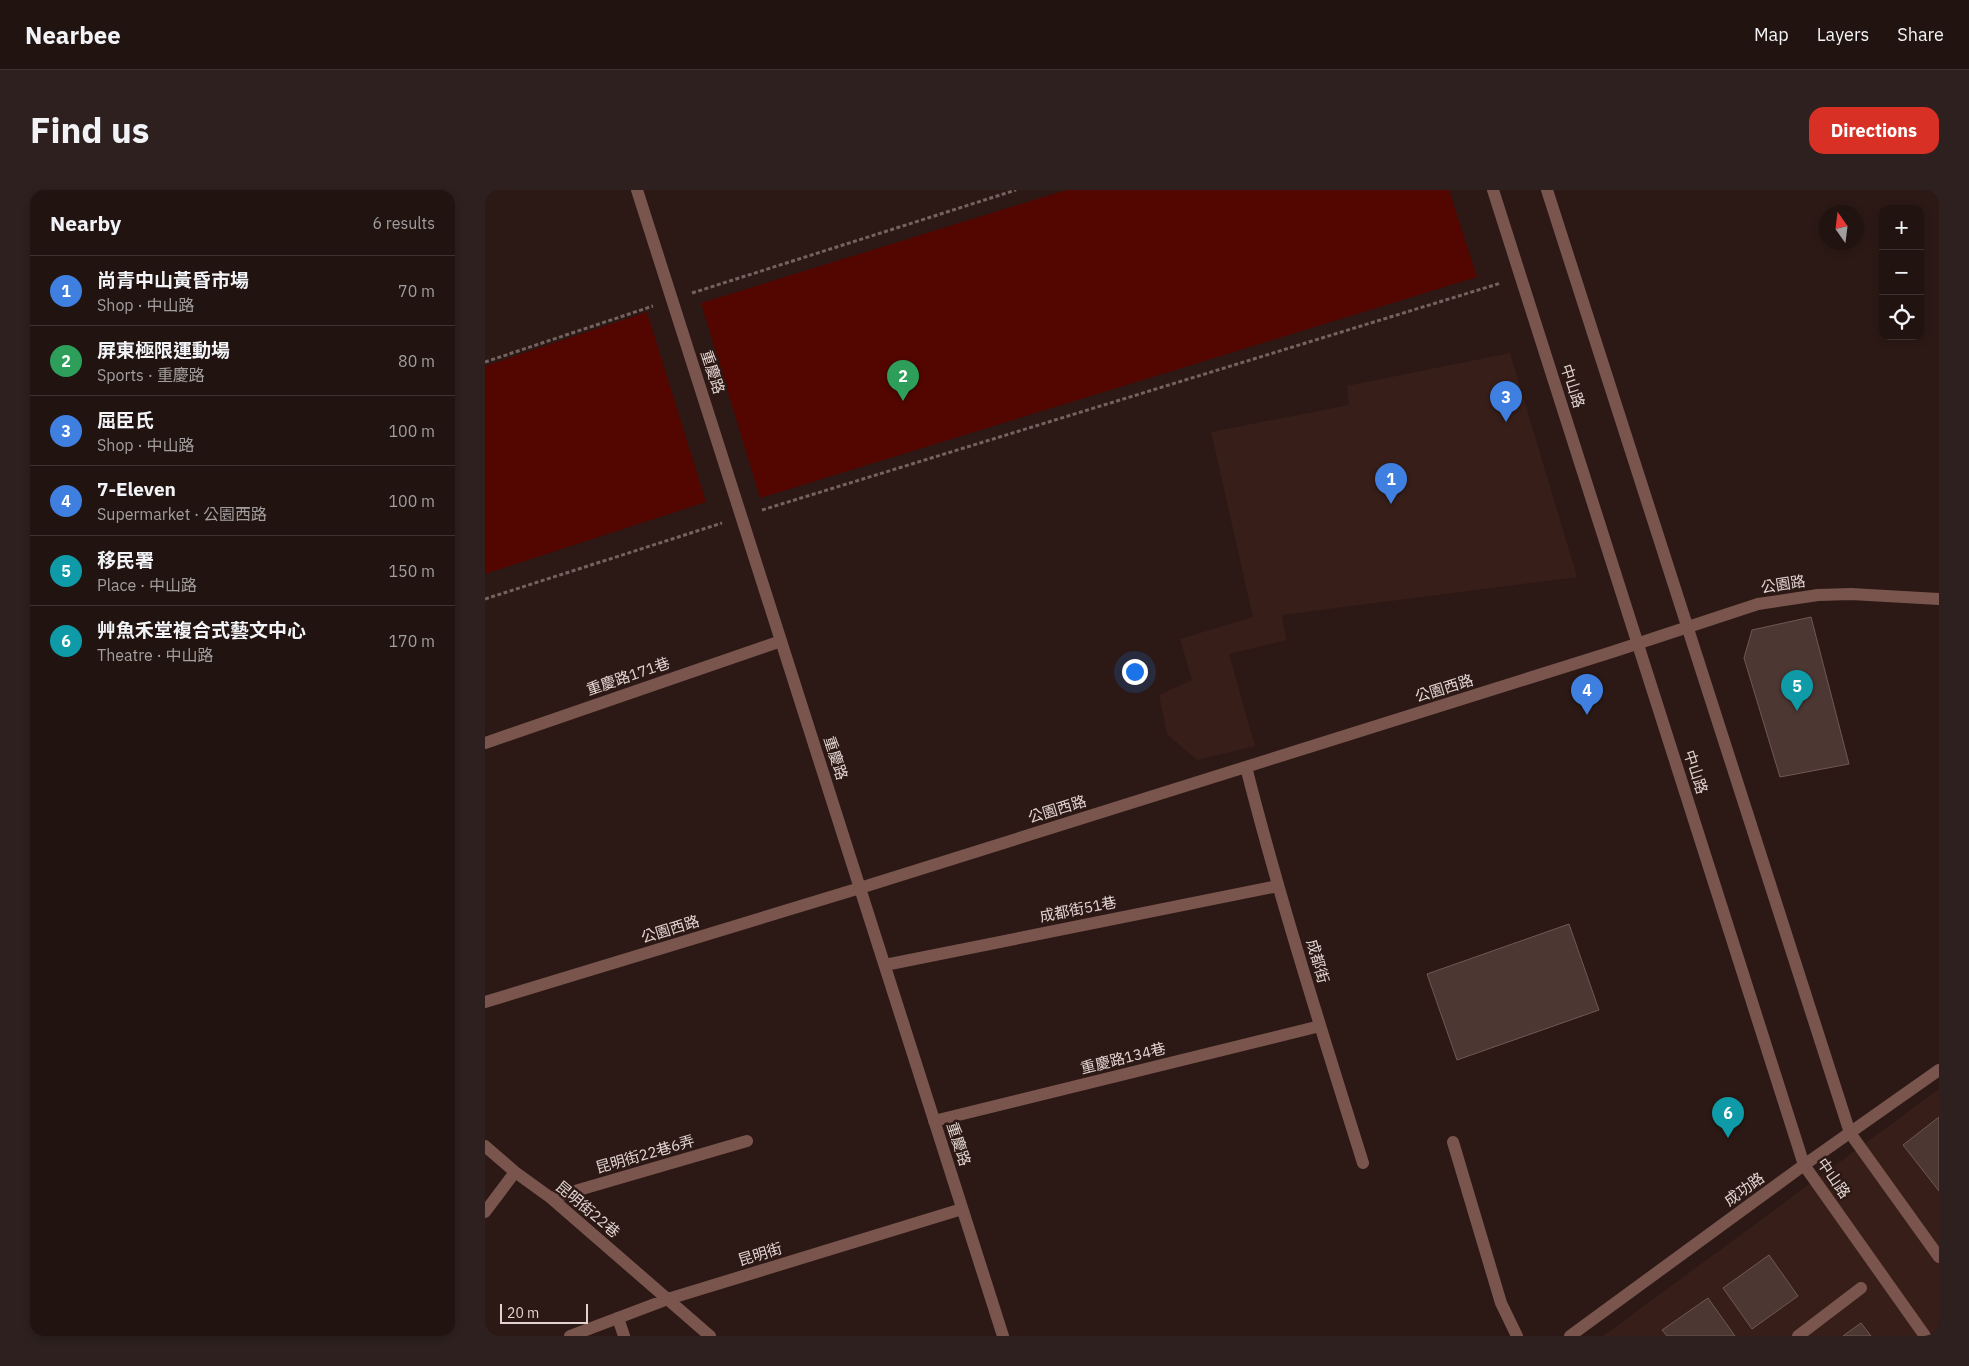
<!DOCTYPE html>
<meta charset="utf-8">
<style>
:root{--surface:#211310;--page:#2d201e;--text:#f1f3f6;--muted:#a29e9f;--line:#3e3230;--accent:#d93025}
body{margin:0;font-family:"IBM Plex Sans","Noto Sans TC",sans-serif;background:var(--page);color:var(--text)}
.controls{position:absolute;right:15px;top:15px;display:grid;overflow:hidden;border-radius:10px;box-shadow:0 2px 8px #0003}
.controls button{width:45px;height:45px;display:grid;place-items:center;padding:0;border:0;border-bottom:1px solid var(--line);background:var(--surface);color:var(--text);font:25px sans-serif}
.compass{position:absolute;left:1334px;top:15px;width:45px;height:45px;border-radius:50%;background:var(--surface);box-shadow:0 2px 8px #0003;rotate:346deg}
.scale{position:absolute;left:15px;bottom:12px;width:88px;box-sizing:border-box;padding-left:5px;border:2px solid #e1d3d0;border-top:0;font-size:14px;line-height:18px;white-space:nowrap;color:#e1d3d0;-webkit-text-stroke:4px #2c1915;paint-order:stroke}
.you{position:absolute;left:649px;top:481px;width:18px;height:18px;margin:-12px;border:4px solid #fff;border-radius:50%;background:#1a73e8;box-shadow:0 0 0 8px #1a73e833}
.badge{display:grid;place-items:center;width:32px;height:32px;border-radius:50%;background:var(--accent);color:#fff;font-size:16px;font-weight:700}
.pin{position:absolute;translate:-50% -41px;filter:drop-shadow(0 1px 2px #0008)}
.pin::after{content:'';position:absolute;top:26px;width:18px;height:15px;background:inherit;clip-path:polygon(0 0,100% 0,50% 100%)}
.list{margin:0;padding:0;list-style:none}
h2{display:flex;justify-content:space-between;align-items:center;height:65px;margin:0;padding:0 20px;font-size:21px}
h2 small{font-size:16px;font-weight:400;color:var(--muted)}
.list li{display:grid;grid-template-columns:32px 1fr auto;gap:15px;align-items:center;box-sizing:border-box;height:70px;padding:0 20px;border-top:1px solid var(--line)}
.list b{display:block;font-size:19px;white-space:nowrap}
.list p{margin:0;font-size:16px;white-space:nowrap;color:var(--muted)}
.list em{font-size:16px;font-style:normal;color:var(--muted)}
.icon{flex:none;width:28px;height:28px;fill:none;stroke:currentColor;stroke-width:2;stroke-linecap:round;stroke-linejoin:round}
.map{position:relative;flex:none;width:1454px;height:1146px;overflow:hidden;border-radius:15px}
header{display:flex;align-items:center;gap:30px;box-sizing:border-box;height:70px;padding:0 25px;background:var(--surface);border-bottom:1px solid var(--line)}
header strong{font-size:24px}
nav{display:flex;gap:28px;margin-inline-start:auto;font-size:18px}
.intro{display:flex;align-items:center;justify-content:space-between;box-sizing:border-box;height:120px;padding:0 30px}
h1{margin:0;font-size:35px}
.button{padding:12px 22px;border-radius:15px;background:var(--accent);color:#fff;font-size:18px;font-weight:700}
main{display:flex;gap:30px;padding:0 30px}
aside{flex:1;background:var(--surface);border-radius:15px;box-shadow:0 2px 8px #0003}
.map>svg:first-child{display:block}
.built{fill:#381e19}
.green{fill:#530600}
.building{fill:#4d3732;stroke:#705853}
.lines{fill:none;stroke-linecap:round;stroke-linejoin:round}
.path{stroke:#73625f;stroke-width:3;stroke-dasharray:4 2.5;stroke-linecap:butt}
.service{stroke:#7a554e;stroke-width:12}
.pedestrian{stroke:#7a554e;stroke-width:12}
.minor{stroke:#7a554e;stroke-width:12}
.tertiary{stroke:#7a554e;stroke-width:12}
.labels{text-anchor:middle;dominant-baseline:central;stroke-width:5;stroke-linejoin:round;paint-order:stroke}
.street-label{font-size:15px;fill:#e1d3d0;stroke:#2c1915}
</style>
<header>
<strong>Nearbee</strong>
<nav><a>Map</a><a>Layers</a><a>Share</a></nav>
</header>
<div class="intro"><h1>Find us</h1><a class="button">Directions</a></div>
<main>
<aside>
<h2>Nearby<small>6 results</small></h2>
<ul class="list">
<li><span class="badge" style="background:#3f7fe0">1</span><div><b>尚青中山黃昏市場</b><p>Shop · 中山路</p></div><em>70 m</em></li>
<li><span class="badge" style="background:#2e9e5b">2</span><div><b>屏東極限運動場</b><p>Sports · 重慶路</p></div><em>80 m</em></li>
<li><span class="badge" style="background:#3f7fe0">3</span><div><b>屈臣氏</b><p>Shop · 中山路</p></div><em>100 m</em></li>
<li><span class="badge" style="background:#3f7fe0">4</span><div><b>7-Eleven</b><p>Supermarket · 公園西路</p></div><em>100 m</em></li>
<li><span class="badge" style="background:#0f9aa8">5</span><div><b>移民署</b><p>Place · 中山路</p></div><em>150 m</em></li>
<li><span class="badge" style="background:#0f9aa8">6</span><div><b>艸魚禾堂複合式藝文中心</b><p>Theatre · 中山路</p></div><em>170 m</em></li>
</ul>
</aside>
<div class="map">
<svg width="1454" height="1146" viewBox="0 0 1454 1146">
<rect width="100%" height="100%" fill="#2c1915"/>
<path class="built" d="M1025,163l67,224 -295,38 4,25 -57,14 26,92 -58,14 -30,-26 -8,-39 33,-15 -12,-41 73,-22 -42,-185 138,-27 -2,-19z
M1454,899v247h-336z"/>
<path class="green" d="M581,0h383l28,87 -717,221 -59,-195z
M162,122l59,190 -221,72v-208z"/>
<path class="building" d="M1326,427l38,147 -69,13 -36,-119 8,-28z
M1084,734l30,86 -142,50 -30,-86z
M1454,927v74l-36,-46z
M1284,1065l29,41 -46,33 -29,-41z
M1223,1108l27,38h-68l-5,-6z
M1376,1133l10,13h-28z"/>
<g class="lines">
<path class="path" d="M207,103l324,-103
M0,172l168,-56
M277,320l739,-227
M0,409l237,-76"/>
<path class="service" d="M400,775l393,-79
M968,952l48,161 16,33
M133,1128l6,18"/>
<path class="pedestrian" d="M1313,1146l63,-48"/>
<path class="minor" d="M152,0l366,1146
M0,553l296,-102
M761,577c34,133 76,265 117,396
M0,812l375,-114 752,-236 146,-48 60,-9 33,-1 88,5
M449,931l386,-95
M0,956l30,26 36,26 159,138
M66,1008l196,-57
M0,1022l30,-40
M85,1146l98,-37 294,-90
M1085,1146l234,-171 135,-95"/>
<path class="tertiary" d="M1008,0l311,975 121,171
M1062,0l303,943 89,124"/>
</g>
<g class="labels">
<g class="street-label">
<text transform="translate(228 182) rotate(72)">重慶路</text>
<text transform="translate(1088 196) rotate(72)">中山路</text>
<text transform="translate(1298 394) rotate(-9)">公園路</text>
<text transform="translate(143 486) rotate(-19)">重慶路171巷</text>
<text transform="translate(959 498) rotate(-17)">公園西路</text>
<text transform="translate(351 568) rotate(72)">重慶路</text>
<text transform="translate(1211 582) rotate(72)">中山路</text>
<text transform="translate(572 619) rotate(-17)">公園西路</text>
<text transform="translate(593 719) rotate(-11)">成都街51巷</text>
<text transform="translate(185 739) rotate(-17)">公園西路</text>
<text transform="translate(833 771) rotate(74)">成都街</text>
<text transform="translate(638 868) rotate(-14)">重慶路134巷</text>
<text transform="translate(474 954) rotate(72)">重慶路</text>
<text transform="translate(160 964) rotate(-16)">昆明街22巷6弄</text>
<text transform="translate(1349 988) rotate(55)">中山路</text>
<text transform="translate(1259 999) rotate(-36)">成功路</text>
<text transform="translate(103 1019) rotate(40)">昆明街22巷</text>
<text transform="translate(275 1064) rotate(-17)">昆明街</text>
</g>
</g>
</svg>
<div class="controls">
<button>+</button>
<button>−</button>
<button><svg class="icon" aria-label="locate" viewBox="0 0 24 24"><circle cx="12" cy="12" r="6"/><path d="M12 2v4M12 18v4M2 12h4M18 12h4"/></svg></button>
</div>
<svg class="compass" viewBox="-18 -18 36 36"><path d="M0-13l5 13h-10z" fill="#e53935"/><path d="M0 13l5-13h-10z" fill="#a29e9f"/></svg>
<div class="scale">20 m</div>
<div class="you"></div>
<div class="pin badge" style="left:906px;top:314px;background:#3f7fe0">1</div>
<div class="pin badge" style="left:418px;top:211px;background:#2e9e5b">2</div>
<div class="pin badge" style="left:1021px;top:232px;background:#3f7fe0">3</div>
<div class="pin badge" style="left:1102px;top:525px;background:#3f7fe0">4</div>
<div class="pin badge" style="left:1312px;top:521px;background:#0f9aa8">5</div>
<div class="pin badge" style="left:1243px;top:948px;background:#0f9aa8">6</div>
</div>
</main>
